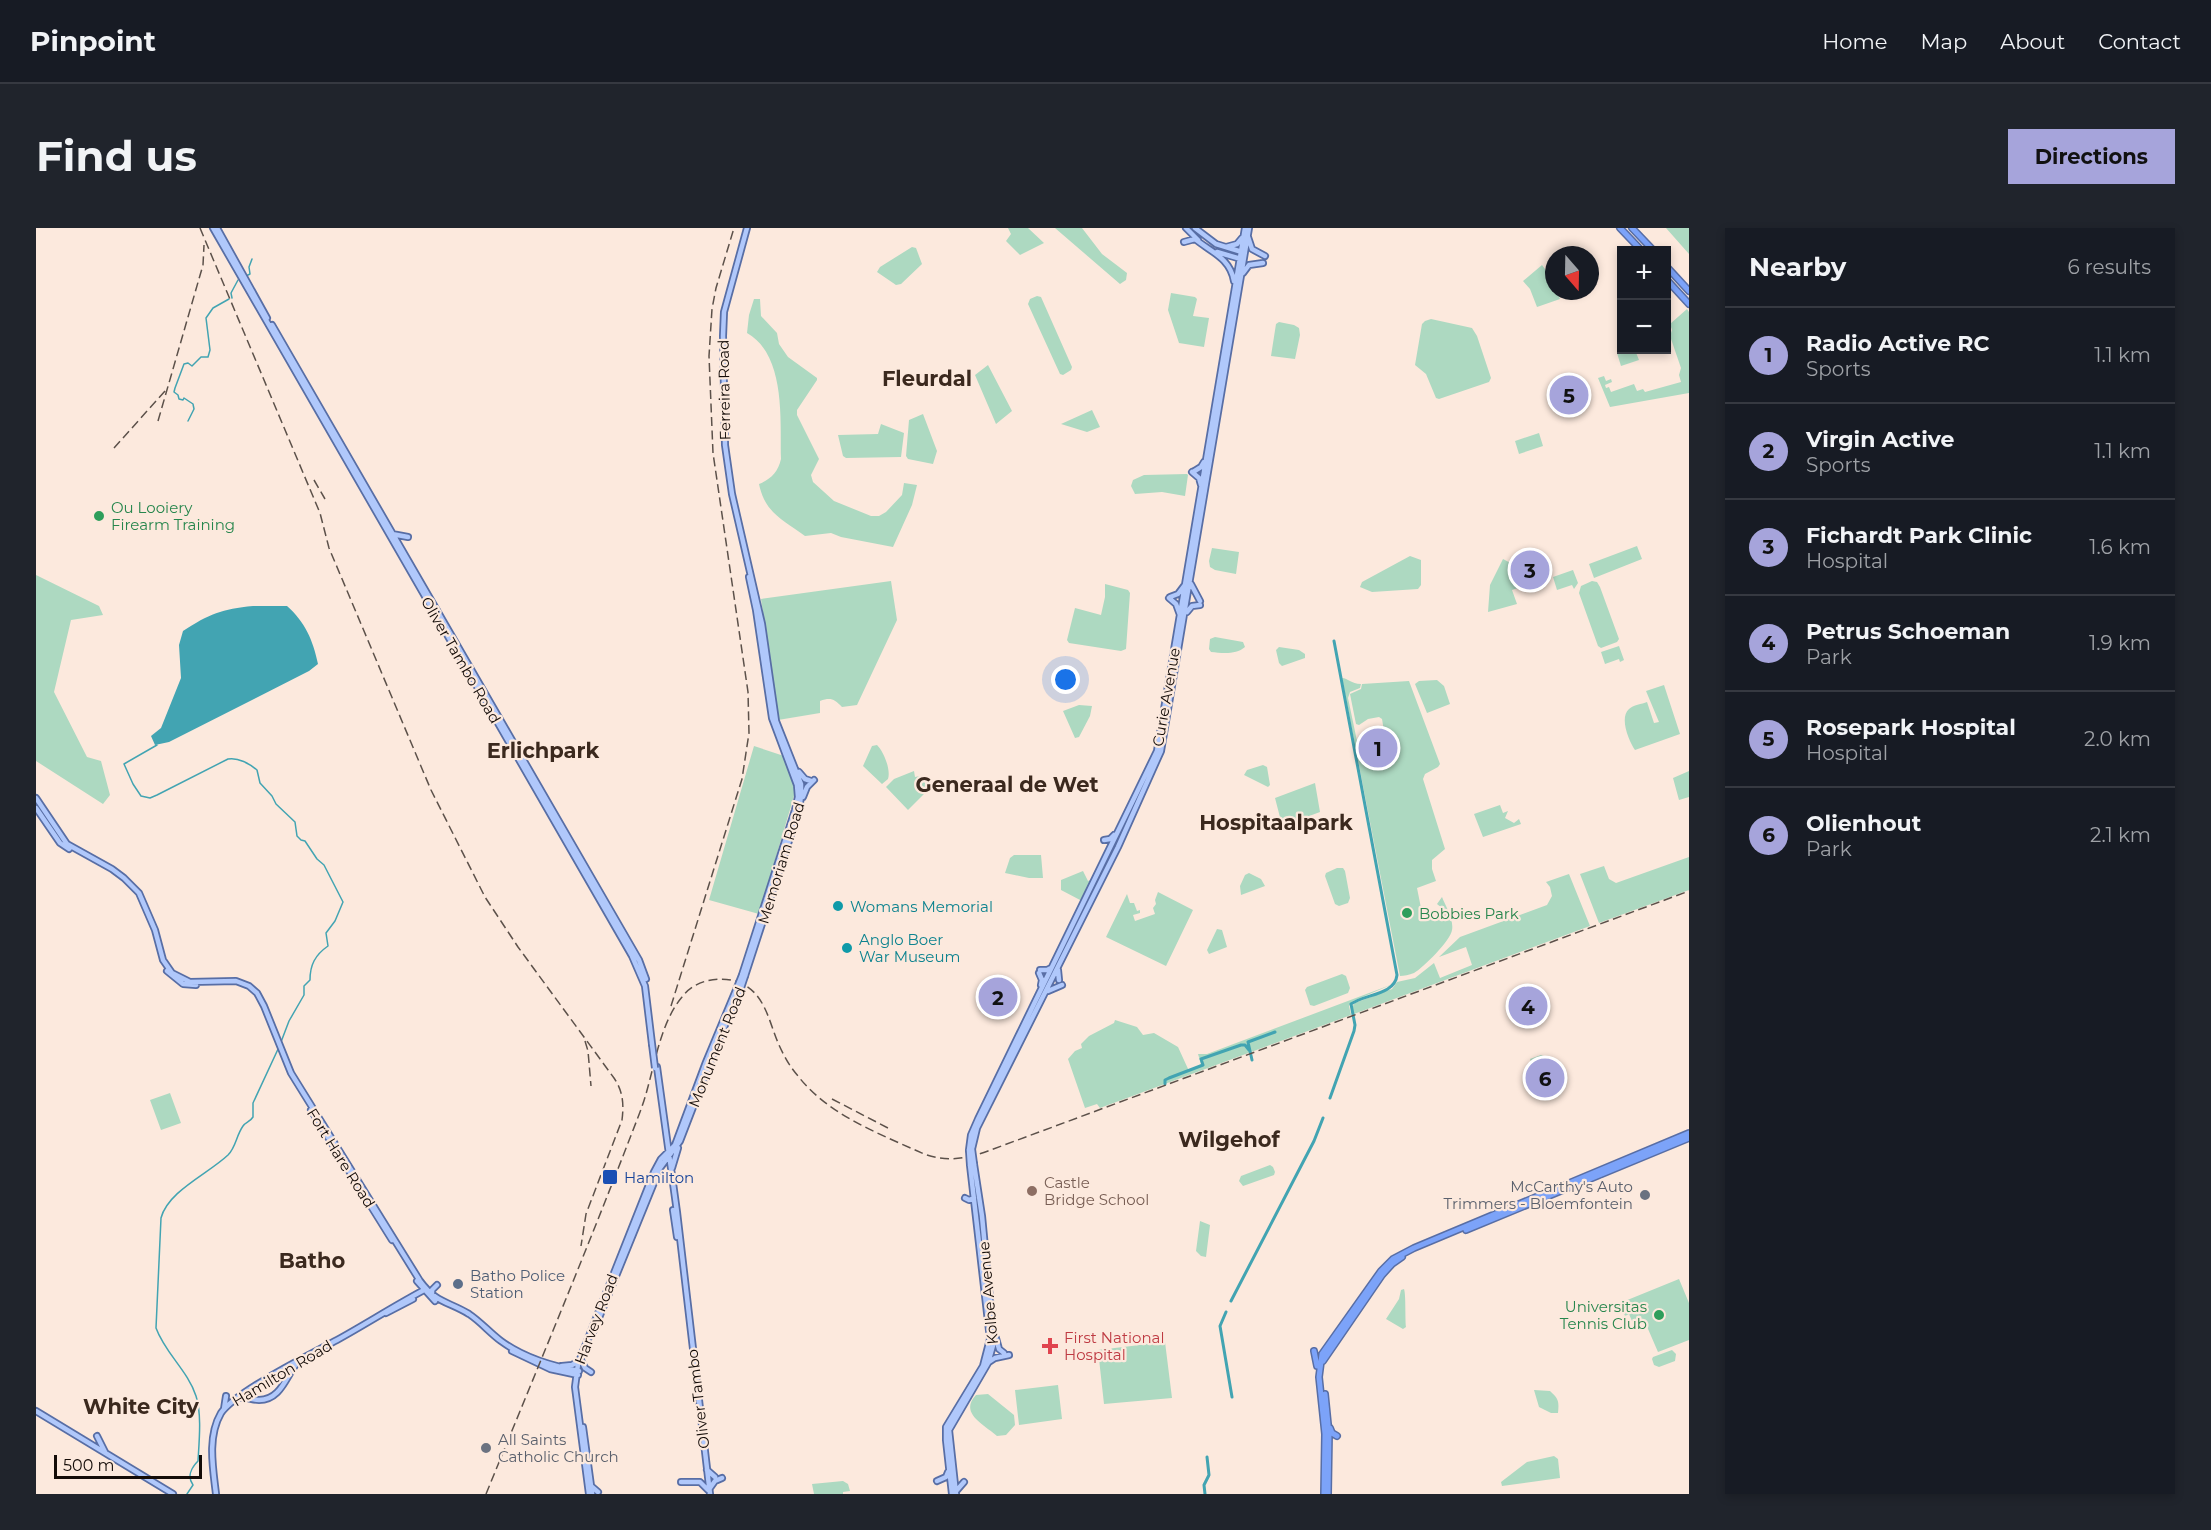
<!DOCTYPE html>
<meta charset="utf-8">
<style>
:root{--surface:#171b24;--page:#20242c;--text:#f1f3f6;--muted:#9ea1a6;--line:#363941;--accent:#a6a4db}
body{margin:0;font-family:Montserrat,sans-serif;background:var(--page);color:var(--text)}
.controls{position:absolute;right:18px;top:18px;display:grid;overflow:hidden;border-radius:0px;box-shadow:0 3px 9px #0003}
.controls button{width:54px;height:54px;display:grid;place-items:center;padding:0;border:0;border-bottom:2px solid var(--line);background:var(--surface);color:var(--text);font:30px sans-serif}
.compass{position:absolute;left:1509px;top:18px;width:54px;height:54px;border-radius:50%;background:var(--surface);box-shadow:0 3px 9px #0003;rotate:160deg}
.scale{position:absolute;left:18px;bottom:15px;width:148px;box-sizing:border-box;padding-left:6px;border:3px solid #140c08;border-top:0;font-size:16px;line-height:21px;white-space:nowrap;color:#140c08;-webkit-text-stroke:4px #fce9dd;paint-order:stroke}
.you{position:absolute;left:1030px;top:452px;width:21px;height:21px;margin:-15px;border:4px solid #fff;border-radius:50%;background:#1a73e8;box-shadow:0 0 0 9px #1a73e833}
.badge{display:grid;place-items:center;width:39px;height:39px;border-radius:50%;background:var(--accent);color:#111;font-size:20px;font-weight:700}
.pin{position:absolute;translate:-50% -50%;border:3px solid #fff;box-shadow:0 2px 6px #0006}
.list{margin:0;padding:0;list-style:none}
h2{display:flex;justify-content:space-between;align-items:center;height:78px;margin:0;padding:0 24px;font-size:26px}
h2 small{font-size:20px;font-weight:400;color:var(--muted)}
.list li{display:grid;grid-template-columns:39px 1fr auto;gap:18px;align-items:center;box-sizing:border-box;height:96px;padding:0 24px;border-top:2px solid var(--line)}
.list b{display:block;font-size:22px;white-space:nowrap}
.list p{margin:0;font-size:20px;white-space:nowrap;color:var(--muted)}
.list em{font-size:20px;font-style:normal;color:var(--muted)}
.map{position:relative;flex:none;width:1653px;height:1266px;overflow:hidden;border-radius:0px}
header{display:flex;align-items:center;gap:36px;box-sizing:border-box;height:84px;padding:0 30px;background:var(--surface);border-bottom:2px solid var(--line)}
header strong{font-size:28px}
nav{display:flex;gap:33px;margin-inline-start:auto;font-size:21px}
.intro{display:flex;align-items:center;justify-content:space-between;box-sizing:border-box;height:144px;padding:0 36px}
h1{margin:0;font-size:42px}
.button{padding:15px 27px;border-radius:0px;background:var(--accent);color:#111;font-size:21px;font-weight:700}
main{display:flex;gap:36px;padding:0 36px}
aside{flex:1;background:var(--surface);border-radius:0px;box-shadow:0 3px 9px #0003}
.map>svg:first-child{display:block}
.green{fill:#add9c1}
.water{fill:#42a4b2}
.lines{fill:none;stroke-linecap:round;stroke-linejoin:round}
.stream{stroke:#42a4b2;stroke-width:1.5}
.canal{stroke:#42a4b2;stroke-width:3}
.major-casing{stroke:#586ea5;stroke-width:8}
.highway-casing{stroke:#586ea5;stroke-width:8}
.major{stroke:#b0c8fb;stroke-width:4.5}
.highway{stroke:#7ca3f9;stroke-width:5}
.rail{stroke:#5c514a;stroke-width:1.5;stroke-dasharray:9 4.5;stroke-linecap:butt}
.major-bridge-casing{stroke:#586ea5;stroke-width:8;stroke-linecap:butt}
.major-bridge{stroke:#b0c8fb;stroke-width:4.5}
.leisure-dot{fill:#2e9e5b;stroke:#fce9dd;stroke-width:2}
.culture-dot{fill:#0f9aa8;stroke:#fce9dd;stroke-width:2}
.transit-dot{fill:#1a4fb4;stroke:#fce9dd;stroke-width:2}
.education-dot{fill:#8d6e63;stroke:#fce9dd;stroke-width:2}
.worship-dot{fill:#6b7280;stroke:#fce9dd;stroke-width:2}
.service-dot{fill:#5c6f8a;stroke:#fce9dd;stroke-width:2}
.health-dot{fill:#e0444e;stroke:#fce9dd;stroke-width:2}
.labels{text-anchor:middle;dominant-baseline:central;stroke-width:4.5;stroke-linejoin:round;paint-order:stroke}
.street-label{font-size:15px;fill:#140c08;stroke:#fce9dd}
.leisure-label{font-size:15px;fill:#27864d;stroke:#fce9dd;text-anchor:start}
.culture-label{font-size:15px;fill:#0d838f;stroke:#fce9dd;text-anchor:start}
.transit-label{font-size:15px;fill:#164399;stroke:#fce9dd;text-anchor:start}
.education-label{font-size:15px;fill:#785e54;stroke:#fce9dd;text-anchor:start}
.worship-label{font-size:15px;fill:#5b616d;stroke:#fce9dd;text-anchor:end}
.service-label{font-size:15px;fill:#4e5e75;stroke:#fce9dd;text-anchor:start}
.health-label{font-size:15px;fill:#be3a42;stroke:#fce9dd;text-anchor:start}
.district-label{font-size:21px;font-weight:bold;fill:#3b291e;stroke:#fce9dd}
</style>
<header>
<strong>Pinpoint</strong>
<nav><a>Home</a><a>Map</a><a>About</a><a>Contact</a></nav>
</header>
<div class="intro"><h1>Find us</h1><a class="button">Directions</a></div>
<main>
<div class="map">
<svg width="1653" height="1266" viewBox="0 0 1653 1266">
<rect width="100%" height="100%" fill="#fce9dd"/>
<path class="green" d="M972,0h20l16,15 -24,12 -14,-14 5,-7z
M1019,0h27l20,26 25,19 -1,7 -6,4z
M1630,0h23v26z
M876,19l4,1 6,16 -21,20 -5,1 -19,-13 3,-5z
M1506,37l12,16v10h3l3,8 -23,8 -7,-18 -7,-8z
M1135,65l24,4 2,2 -4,17 16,2 -5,29 -25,-4 -11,-33z
M1001,68l4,1 31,70 -1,3 -8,5 -3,-1 -32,-70 2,-5z
M718,71h6l1,17 16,17 2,11 9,13 29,21v2l-20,30v5l22,44 -8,16 2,7 21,19 37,15h8l7,-4 16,-17 2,-12 13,2 -5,20 -19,42 -52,-10 -10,-4 -26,3c-22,-16 -40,-23 -46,-52 12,-5 19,-12 22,-25 -1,-39 5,-104 -34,-126l2,-18z
M1651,81l2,3v81l-79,14 -12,-29 6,-2 2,5 5,-2 1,3 -7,3 1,3 3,-1 2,5 23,-8 3,7 6,-2 2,3 36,-10 -2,-7 2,-7 -11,-32 2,-6 -2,-6z
M1395,91l41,9 5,8 14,42 -2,4 -50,17 -3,-1 -10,-24 -11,-9 7,-41 3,-3z
M1243,94l15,3 5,3 1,7 -5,24 -24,-3 5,-32z
M1590,122h9l4,10 -18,6 -4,-13z
M952,137l24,46 -16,13 -21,-49z
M1056,182l8,17 -13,5 -26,-8z
M887,186l14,37 -4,13 -25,-5 -2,-3 3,-36z
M845,196l23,9 -3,24 -55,1 -3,-2 -5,-21 40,-1z
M1503,205l4,13 -24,8 -4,-13z
M1151,246l1,1 -3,21 -23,-4 -27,2 -4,-8 2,-6 11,-5z
M1601,318l5,13 -48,19 -5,-14z
M1176,320l27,4 -3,22 -21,-4 -5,-3 -1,-6z
M1374,328l11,4v25l-3,4 -46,3 -12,-5 2,-5z
M1467,331l15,8 5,10 2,-1 2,9 -15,5 5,14 -29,8 2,-27z
M1537,342l5,13 -4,6 -2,-4 -15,5 -4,-13z
M0,347l63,31 4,9 -32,5 -17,72 33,65 14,4 9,34 -7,9 -67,-43z
M855,353l6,39 -40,85 -15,2c-8,-8 -11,-10 -22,-6v12l-42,7 -17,-121z
M1556,353l5,1 3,5 19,52 -2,3 -16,6 -3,-2 -19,-53 2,-7z
M1069,356l23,6 2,3 -4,56 -5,2 -52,-8 -2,-3 8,-32 26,7 4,-18z
M1179,409l28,5 2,5c-9,8 -23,6 -34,5l-2,-3 1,-10z
M1583,418l5,14 -4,2 -1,-3 -14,5 -4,-12z
M1243,419l20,3 6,4v4l-23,8 -3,-3 -3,-13z
M1306,450c6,0 9,6 19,6l-1,4 -10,4 -2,6 9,43 7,14 -3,3 5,6h4l19,-9 -3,-13 -6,1 2,9 -5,1 -3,-9 -10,1 -2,-10 22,-4 -2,-12 -3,-2 -11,2 -9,6 -3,-1 -6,-30 11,-5 1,-5 47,-3 31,83 -2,3 -13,7 -2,5 22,70 -13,11v9l4,12 -19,7 4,20 12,10 9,-10 -5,-4 5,-7c4,10 12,23 10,33 -1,10 -29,38 -38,43 -5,2 -10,3 -14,3z
M1401,452l7,6 6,18 -23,9 -12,-29 4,-3z
M1628,457l16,49 -45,16c-6,-9 -16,-32 -6,-41 4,-4 13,-5 18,-7l7,21 5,-1 -13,-31z
M1043,477l13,1 -2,10 -11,21 -4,1 -12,-27z
M841,517c7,7 14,25 11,34l-6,5 -19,-18 9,-20z
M718,518l30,10 11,29 -1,11 -35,118 -50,-14z
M1227,537l4,2 3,18 -2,2 -24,-12 3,-5z
M878,543l1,6 5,-1 9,13 -21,21 -22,-23 8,-8z
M1653,543v26l-10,3 -6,-22z
M1279,555l5,29 -35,13h-3l-7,-27z
M1464,577l3,8 5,-2 -3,7 9,5 5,-4 2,5 -38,13 -9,-23z
M978,627h27l2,23h-14l-24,-5 5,-15z
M1653,629v33l-90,33 -19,-49 24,-8 5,13 7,4z
M1301,640h6l2,3 5,27 -2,5 -9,3 -4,-2 -10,-28 1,-3z
M1047,643l5,10 5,-2 -11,22 -21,-11v-10z
M1213,645l12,6 4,7 -24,9 -1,-9 5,-11z
M1533,646l21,52 -236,88 -2,-7 3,-4 37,-14 5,-7 18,-4 19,-15 6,15 32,-13 -6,-18 -27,10 21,-20 87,-32 5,-9 -2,-9 -4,-5z
M1122,664l35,18 -27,56 -60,-29 21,-43 3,9h4l3,8 3,-1v3l-7,2 2,6 20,-7 -2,-6 3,-4 -1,-4z
M1181,701l5,1 5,17 -18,7 -2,-4z
M1306,746l4,2 4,12 -2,5 -34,13 -4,-1 -5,-15 2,-3z
M1357,756l-40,17 -4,5 2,9 -251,93 -3,-4 -12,4 -17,-49 7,-8 7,-3 -1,-4 8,-8 25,-13 1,-3 22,7 6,8 11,-2 24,14 11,24 12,-7 -3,-10h9z
M1500,762l8,20 -25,10 -8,-16v-5z
M1505,827l4,2 12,33 -13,6 -14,-37z
M134,865l11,30 -20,7 -11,-30z
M1234,937l3,2 2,5 -1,3 -31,11 -4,-5 2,-5z
M1164,993l10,4 -4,32 -5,-1 -5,-5z
M1643,1051l10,24v37l-31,12 -13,-30 -11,4 -5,-12 -4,2 -5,-13z
M1368,1061c2,5 1,29 2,38l-3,2 -17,-10 13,-20 2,-9z
M1129,1114l7,56 -68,6 -6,-54z
M1636,1122l4,4 -1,7 -16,6 -5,-2 -2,-6 1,-2z
M1022,1157l4,34 -43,6 -4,-35z
M1498,1162l16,1c9,8 9,11 8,22h-7l-12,-6z
M952,1166l26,21 1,10 -9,10 -9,1c-14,-12 -38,-23 -21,-41z
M1518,1228l4,3 2,19 -58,8 -1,-4 26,-20z
M807,1253l5,3 2,7 -7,1v2h-29l-2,-10z"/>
<path class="water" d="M217,378h34c18,16 26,34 31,58l-9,7 -140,71 -14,3 -4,-9 10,-8 20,-50 -2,-33 4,-14c26,-17 39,-22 70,-25z"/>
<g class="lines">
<path class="stream" d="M210,48l4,-2 -1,-7 3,-8
M196,70l-1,-5 7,-13
M152,193l6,-12 -1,-5 -9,-6 -1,2 -4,-1 -1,-4 -4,-3 1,-4 9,-24 4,-1 4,3 9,-9h7l2,-7 -4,-32 7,-10 16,-9
M121,517l-33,19 9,20 8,12 9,2 7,-3 71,-36c10,-2 22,5 29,11l3,13 12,13 4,8 19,18 2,14 4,4 4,1 12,18 7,6 19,37 -8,19 -9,12 2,13c-13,9 -18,19 -18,34l-6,6v9l-15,26 -8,21
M151,1266l6,-9c-6,-8 -2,-17 5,-24 1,-18 4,-47 -2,-65 -8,-25 -31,-43 -40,-68l5,-110c7,-27 47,-44 67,-63 8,-8 8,-19 15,-29 3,-4 7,-4 10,-9v-14l26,-56"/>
<path class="canal" d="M1216,832l-4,-18 27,-10
M1129,856v-4l4,-2 34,-13 -2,-6 40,-14h4l4,5
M1294,870l24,-67 1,-6 -4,-21c14,-10 44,-9 46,-29l-63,-334
M1195,1073l83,-160 9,-23
M1190,1084l-6,14 12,71
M1169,1266l-1,-9 5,-10 -2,-18"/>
<defs>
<path id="major" d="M177,0l419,728 13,30 7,58
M181,0l50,90
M1150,0l12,12
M1159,0l21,16 26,8
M1212,9l4,12 13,7
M1148,14l11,-3c16,13 35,19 39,42
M1190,19l11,-3 5,-6
M1181,24l24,7
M1207,45l6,-8 14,-2
M236,97l367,635 7,19
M1156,244l7,6 2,7
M1157,244l8,-5 3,-5
M356,306l16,3
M1155,356l9,17
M1134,369l8,-3 6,-8
M1133,370l7,6 4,11
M1151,384l5,-6 8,-1
M763,544l6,7 6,2
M767,569l4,-10 7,-7
M0,570l31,46 45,25 12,9 15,15 16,37 8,30 9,13 18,9 46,-1 13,5 8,7 7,13 27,67 129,208c17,23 28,20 49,33 12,8 21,19 32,27 23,17 50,25 78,30
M0,580l24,35 9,6
M1068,612l6,-1 4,-4
M1004,742h7l4,-2
M1022,742l1,10
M131,743l16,13 13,1
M1003,745l3,7 -1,5
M706,747l53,-165 3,-13 -1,-12 -25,-67 -16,-108 -7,-33
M709,748l54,-166 2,-14v-12l-25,-63 -14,-97 -30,-130 -7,-49 -2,-109 1,-24 23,-84
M1012,763l14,-6
M621,839l20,145 33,282
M275,882l81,130
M936,921l5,-21 141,-281 43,-96 88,-523
M933,922l2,-15 7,-16 179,-368 88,-523
M636,940l6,-20
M929,970l4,2 5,-2
M637,982l4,27
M381,1053l18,20
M396,1067v-5l5,-5
M350,1085l27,-14
M556,1107l68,-167 20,-27 42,-109 18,-41
M960,1110l3,11 5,4
M476,1123l38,18 28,6
M545,1132l4,8 6,4
M953,1134l6,-4 14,-3
M526,1138l10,-1 7,-4
M204,1170c7,-1 12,2 19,2 22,0 27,-24 38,-37
M188,1181l2,-13
M0,1183l137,83
M547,1199l9,66
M61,1208l8,16
M671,1242l8,7
M901,1253l9,-4 2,-5
M645,1254h19l8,8
M555,1258l7,6
M674,1260l5,-7 7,-3
M921,1262l7,-8
M180,1266c-3,-26 -9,-57 5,-81 14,-21 90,-59 116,-73 29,-16 57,-34 87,-50
M553,1266l-14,-107 3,-23 76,-192 7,-13 14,-14 31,-83 30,-72
M916,1266l-6,-54v-13l37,-61 7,-27 -20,-174
M920,1266l-7,-64 39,-67 6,-21 -12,-126 -8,-52"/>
<path id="highway" d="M1584,0l21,22
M1596,0l21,22
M1630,38l23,25
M1630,51l23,25
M1430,1002l223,-92
M1278,1123l3,15
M1287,1133l59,-86 10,-11 10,-7
M1289,1166l4,40 -1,60
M1294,1200l2,5 5,3
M1288,1266l1,-60 -6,-57 3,-23 59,-83 12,-12 21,-11 275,-115"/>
</defs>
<use href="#major" class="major-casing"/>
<use href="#highway" class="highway-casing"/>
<use href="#major" class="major"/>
<use href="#highway" class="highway"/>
<path class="rail" d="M164,0l120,285 9,35 102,242 54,107 33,50 96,131c9,13 10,26 8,42l-36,94 -5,32
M122,193l45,-156 1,-20
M78,220l51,-57
M278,252l11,19
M635,778l71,-227 7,-46 -1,-41 -35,-239 -4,-97 3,-47 4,-21 18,-60
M549,813l3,10 3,35
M796,871l56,29
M450,1266c52,-127 105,-254 154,-382 14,-36 17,-85 42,-115 12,-16 34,-21 53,-16 30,9 33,39 44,64 5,11 11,22 19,31 30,39 82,58 126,78 22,8 42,5 64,-3l701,-260"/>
<defs>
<path id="major-bridge" d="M700,762l6,-15
M704,763l5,-15
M616,816l3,24
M936,921l2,15
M933,922l1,15"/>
</defs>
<use href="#major-bridge" class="major-bridge-casing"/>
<use href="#major-bridge" class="major-bridge"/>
</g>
<g class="leisure-dot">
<circle cx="63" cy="288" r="6"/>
<circle cx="1371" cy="685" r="6"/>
<circle cx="1623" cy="1087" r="6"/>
</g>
<g class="culture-dot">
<circle cx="802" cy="678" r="6"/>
<circle cx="811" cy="720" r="6"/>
</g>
<rect class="transit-dot" x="566" y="941" width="16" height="16" rx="3"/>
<circle class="education-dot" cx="996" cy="963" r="6"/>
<g class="worship-dot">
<circle cx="1609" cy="967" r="6"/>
<circle cx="450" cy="1220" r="6"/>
</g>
<circle class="service-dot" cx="422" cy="1056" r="6"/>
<path class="health-dot" d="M1011 1109h6v6h6v6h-6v6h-6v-6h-6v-6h6z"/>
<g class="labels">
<g class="street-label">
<text transform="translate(688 162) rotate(-91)">Ferreira Road</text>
<text transform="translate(425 432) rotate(60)">Oliver Tambo Road</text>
<text transform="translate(1130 469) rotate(-80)">Curie Avenue</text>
<text transform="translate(745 635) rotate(-73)">Memoriam Road</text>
<text transform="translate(681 819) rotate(-68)">Monument Road</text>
<text transform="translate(305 930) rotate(58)">Fort Hare Road</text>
<text transform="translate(952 1065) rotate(-95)">Kolbe Avenue</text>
<text transform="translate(560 1091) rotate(-69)">Harvey Road</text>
<text transform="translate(246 1145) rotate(-31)">Hamilton Road</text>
<text transform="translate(662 1171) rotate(-97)">Oliver Tambo</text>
</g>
<g class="leisure-label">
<text x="75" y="279">Ou Looiery<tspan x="75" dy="17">Firearm Training</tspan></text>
<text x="1383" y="685">Bobbies Park</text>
<text x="1611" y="1078" text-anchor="end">Universitas<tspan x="1611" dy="17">Tennis Club</tspan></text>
</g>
<g class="culture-label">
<text x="814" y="678">Womans Memorial</text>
<text x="823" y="711">Anglo Boer<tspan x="823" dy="17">War Museum</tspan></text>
</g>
<g class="transit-label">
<text x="588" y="949">Hamilton</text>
</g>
<g class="education-label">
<text x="1008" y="954">Castle<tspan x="1008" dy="17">Bridge School</tspan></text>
</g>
<g class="worship-label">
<text x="1597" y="958">McCarthy's Auto<tspan x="1597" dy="17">Trimmers - Bloemfontein</tspan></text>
<text x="462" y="1211" text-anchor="start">All Saints<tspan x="462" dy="17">Catholic Church</tspan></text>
</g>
<g class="service-label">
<text x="434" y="1047">Batho Police<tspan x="434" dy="17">Station</tspan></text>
</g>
<g class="health-label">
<text x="1028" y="1109">First National<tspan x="1028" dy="17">Hospital</tspan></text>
</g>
<g class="district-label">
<text x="891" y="150">Fleurdal</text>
<text x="507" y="522">Erlichpark</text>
<text x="971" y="556">Generaal de Wet</text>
<text x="1240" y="594">Hospitaalpark</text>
<text x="1193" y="911">Wilgehof</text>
<text x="276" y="1032">Batho</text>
<text x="105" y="1178">White City</text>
</g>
</g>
</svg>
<div class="controls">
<button>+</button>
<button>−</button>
</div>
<svg class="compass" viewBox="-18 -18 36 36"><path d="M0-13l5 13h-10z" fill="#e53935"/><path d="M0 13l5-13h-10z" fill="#9ea1a6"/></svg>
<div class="scale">500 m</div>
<div class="you"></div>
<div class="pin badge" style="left:1342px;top:520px">1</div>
<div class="pin badge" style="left:962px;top:769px">2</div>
<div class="pin badge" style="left:1494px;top:342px">3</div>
<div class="pin badge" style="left:1492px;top:778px">4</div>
<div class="pin badge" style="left:1533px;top:167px">5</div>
<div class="pin badge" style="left:1509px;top:850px">6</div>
</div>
<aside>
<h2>Nearby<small>6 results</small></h2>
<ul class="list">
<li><span class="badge">1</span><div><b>Radio Active RC</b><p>Sports</p></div><em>1.1 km</em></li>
<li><span class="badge">2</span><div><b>Virgin Active</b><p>Sports</p></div><em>1.1 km</em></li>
<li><span class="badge">3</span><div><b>Fichardt Park Clinic</b><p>Hospital</p></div><em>1.6 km</em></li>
<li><span class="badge">4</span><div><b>Petrus Schoeman</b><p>Park</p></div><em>1.9 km</em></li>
<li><span class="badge">5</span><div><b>Rosepark Hospital</b><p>Hospital</p></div><em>2.0 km</em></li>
<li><span class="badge">6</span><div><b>Olienhout</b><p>Park</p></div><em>2.1 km</em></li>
</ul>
</aside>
</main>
